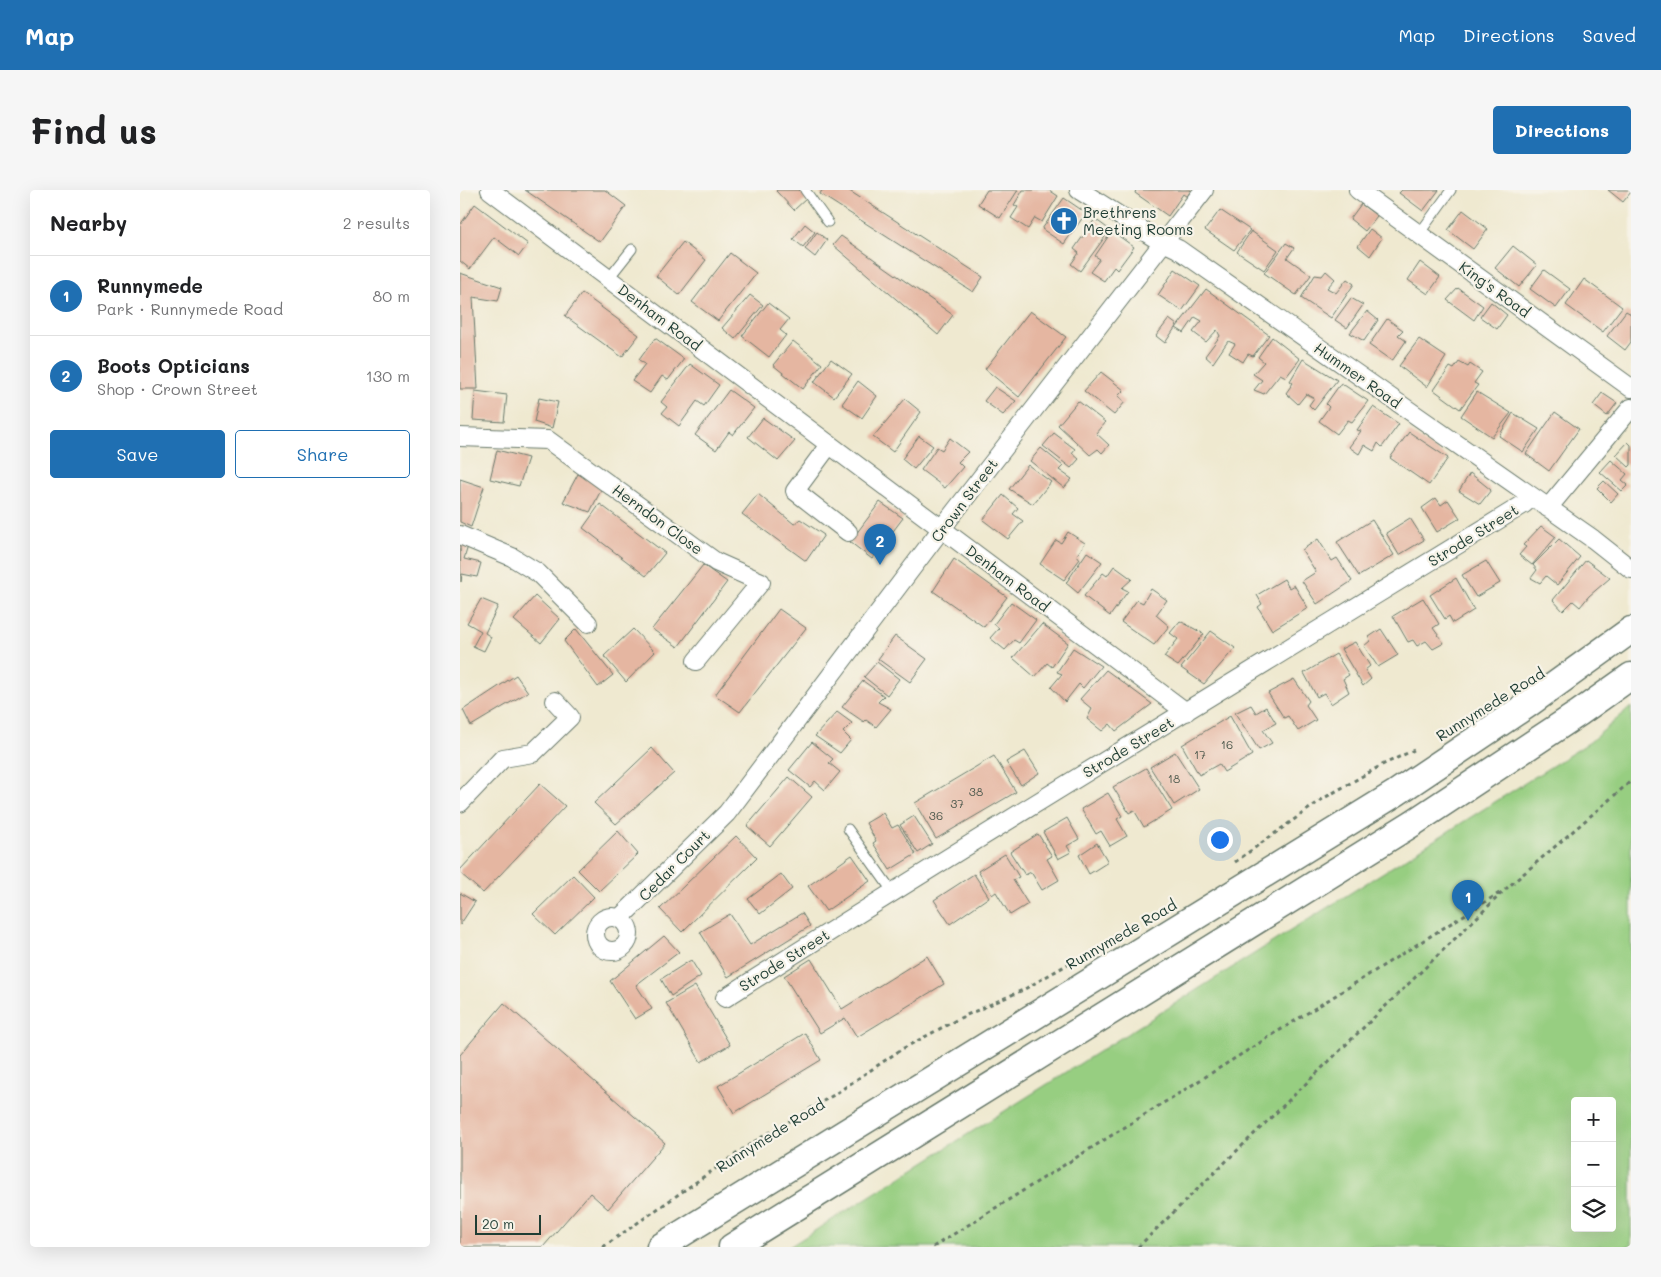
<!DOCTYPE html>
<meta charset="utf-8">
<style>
:root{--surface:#fff;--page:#f6f6f6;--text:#202124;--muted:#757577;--line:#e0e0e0;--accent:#1f6fb2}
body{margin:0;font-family:Mali,sans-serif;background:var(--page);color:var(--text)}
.controls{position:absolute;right:15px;bottom:15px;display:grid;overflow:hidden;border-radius:5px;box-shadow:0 5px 20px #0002}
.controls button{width:45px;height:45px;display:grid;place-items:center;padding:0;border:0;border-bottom:1px solid var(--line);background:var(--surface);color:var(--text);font:25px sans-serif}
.scale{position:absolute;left:15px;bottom:12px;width:66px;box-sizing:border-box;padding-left:5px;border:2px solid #1f3d34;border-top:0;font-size:14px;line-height:18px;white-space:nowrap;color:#1f3d34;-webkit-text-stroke:4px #f7f3e8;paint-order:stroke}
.you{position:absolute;left:759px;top:649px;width:18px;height:18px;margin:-12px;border:4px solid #fff;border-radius:50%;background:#1a73e8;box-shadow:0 0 0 8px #1a73e833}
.badge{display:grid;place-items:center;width:32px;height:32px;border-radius:50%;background:var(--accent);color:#fff;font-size:16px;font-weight:700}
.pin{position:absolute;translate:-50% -41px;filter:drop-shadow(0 1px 2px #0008)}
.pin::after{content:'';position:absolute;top:26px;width:18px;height:15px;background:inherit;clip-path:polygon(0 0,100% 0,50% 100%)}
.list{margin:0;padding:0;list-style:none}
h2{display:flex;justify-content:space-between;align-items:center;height:65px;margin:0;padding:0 20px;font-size:21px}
h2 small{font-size:16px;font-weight:400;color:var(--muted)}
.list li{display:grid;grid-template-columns:32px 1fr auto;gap:15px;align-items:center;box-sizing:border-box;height:80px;padding:0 20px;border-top:1px solid var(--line)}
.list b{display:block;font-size:19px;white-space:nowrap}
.list p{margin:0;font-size:16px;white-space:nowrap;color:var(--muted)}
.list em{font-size:16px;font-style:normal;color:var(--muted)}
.actions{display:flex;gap:10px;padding:15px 20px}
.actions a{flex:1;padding:11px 0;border:1px solid var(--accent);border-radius:5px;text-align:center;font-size:18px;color:var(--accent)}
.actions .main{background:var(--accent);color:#fff}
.icon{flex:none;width:28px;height:28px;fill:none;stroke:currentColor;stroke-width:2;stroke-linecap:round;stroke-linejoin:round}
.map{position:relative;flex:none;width:1171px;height:1057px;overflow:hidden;border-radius:5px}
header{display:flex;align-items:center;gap:30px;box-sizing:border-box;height:70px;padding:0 25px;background:var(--accent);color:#fff}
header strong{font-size:24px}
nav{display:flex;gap:28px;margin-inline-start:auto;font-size:18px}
.intro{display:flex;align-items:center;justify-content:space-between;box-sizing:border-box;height:120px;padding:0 30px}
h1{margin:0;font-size:35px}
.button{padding:12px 22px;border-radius:5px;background:var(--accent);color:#fff;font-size:18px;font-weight:700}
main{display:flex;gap:30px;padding:0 30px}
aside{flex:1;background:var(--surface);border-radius:5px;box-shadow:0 5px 20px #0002}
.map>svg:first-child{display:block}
.green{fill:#97ce81;stroke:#5b865a;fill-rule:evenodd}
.building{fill:#e5b6a1}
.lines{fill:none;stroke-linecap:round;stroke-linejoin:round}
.service-casing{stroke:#68796b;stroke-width:11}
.minor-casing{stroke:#68796b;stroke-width:20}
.primary-casing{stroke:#68796b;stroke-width:29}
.path{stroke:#68796b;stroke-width:3;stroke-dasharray:4 4;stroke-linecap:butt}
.service{stroke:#fff;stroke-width:9}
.minor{stroke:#fff;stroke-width:18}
.primary{stroke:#fff;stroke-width:26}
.labels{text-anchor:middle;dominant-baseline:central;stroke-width:4.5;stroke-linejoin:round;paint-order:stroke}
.number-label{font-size:12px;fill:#505b4f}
.poi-label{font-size:15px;fill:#1f3d34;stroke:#f7f3e8;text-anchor:start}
.street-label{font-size:15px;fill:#1f3d34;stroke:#f7f3e8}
</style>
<header>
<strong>Map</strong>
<nav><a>Map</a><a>Directions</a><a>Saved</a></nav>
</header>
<div class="intro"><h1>Find us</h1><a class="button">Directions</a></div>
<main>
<aside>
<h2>Nearby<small>2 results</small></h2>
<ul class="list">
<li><span class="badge">1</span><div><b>Runnymede</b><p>Park · Runnymede Road</p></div><em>80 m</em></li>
<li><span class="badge">2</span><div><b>Boots Opticians</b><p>Shop · Crown Street</p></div><em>130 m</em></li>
</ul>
<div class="actions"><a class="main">Save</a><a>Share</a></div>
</aside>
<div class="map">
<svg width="1171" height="1057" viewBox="0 0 1171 1057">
<rect width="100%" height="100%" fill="#f7f3e8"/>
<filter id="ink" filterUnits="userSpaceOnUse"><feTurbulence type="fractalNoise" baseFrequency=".02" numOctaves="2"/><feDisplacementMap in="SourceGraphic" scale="10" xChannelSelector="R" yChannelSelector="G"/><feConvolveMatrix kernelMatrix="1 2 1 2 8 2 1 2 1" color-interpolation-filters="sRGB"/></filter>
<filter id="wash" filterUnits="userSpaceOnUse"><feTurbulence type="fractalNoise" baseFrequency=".0096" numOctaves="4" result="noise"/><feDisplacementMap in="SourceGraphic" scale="20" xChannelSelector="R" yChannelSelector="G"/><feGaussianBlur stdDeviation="1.12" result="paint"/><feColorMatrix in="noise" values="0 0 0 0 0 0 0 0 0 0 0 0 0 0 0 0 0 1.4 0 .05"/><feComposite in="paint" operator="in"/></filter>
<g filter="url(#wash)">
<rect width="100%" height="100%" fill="#efe9d0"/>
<path class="green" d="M1171,517v540h-842l801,-505zM1115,911h37v127h-37z"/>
<g id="blocks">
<path class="building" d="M65,0h80l21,16 -26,36z
M317,0h22l8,8 -13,12 -18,-19z
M362,0h26l135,87 -10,15 -153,-98z
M527,0h31l-18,28 -22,-14z
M563,0h26l9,6 -16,26 -7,-4 -7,11 -17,-11 7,-11 -4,-2z
M676,0h55l-4,7 -4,-3 -15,22 -33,-23z
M942,0h37l-16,21 -24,-18z
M1148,0h23v2l-8,10z
M604,8l22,15 -22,31 -22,-15z
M15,14l53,40 -9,12 -25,-19 -24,32 -10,-8v-36z
M901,14l16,12 -12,15 -15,-12z
M760,20l30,20 -16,20 -29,-20z
M1003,20l25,19 -15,20 -25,-19z
M635,29l15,11 -30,41 -9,-7 8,-11 -5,-4z
M345,34l10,8 -12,15 -10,-8z
M910,39l12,9 -12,18 -12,-10z
M652,41l22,16 -17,23 -3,-3 -10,14 -14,-9 10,-13 -5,-3z
M791,41l27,19 -14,20 -27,-18z
M357,42l10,8 -12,17 -10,-8z
M381,46l112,79 -15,20 -105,-90z
M223,52l23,18 -27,35 -23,-19z
M826,53l8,5 -7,10 24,17 -15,20 -32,-22z
M1053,56l24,19 -18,22 -24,-19z
M270,63l26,20 -38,48 -26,-19z
M960,72l20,15 -12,17 -20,-14z
M715,79l25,17 -18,25 -24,-16z
M1084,80l26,19 -14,19 -26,-19z
M866,81l9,8 -8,9 9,5 11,-14 7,5 -23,34 -30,-20 14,-23 7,1z
M0,83l42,14 -4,14 -25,-4 5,92h-18z
M1124,89l38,28 -19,25 -37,-27z
M998,98l25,18 -9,14 -27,-20z
M746,99l63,46 -16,21 -5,-2 -5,8 -14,-9 6,-9 -7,-3 -15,22 -8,-7 15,-20 -3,-6 -11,12 -13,-10 9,-11 -7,-4 -11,16 -8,-5z
M122,103l57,42 -17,22 -57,-41z
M290,105l13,10 -28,34 -13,-11z
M891,108l12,7 -16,23 -12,-8z
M1031,112l16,13 -10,14 -17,-12z
M308,113l21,16 -9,11 6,5 -17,22 -27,-21z
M570,121l36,26 -47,60 -34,-28z
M907,121l11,9 -14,21 -14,-8z
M1166,121l5,3v28l-6,8 -18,-14z
M709,129l8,6 -12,18 -9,-7z
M927,129l16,11 -5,5 8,6 -14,20 -23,-16z
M812,147l28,22 -14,18 -6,-3 -16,20 -10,-4 8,-10 -9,-6 11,-12 -6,-5z
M195,148l29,21 -16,21 -6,-4 -12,17 -18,-12 13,-17 -6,-4z
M959,149l27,18 -19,30 -28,-21z
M333,151l29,23 -19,25 -30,-24z
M371,169l21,15 -18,23 -20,-15z
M843,169l34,21 -23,30 -5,-5 5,-7 -8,-4 -8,10 -12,-11 7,-10 -3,-2z
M999,172l9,5 2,-3 12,8 -8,11 4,2 -18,24 -26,-19 16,-23 4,2z
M230,174l29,21 -15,21 -7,-5 -18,25 -17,-13 5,-6 -6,-5z
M641,182l23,18 -6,6 7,6 -11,13 -30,-24z
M398,191l19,15 -15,22 -20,-14z
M881,193l27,18 -16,21 -4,-2 -11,14 -18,-13 10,-14 -3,-3z
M535,197l21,14 -13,14 -19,-14z
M269,200l25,18 -21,27 -4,-3 -13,18 -21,-15z
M15,201l32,4 -3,27 -31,-2z
M1017,202l34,21 -19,24 -31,-21z
M1142,203l15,10 -10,13 -14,-11z
M79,208l19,4 -6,26 -18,-6z
M445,209l16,13 -28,40 -20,-15z
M618,211l27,21 -9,11 13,12 -7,8 -4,-4 -8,6 -32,-30z
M913,217l26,17 -17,23 -4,-4 -4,8 -10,-6 -5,9 -10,-7 12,-16 -4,-1z
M1095,222l24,17 -30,42 -23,-17z
M1053,223l26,16 -16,23 -24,-16z
M303,228l32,23 -17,20 -30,-24z
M949,242l39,26 -19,27 -39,-27z
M594,243l21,16 -3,4 7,6 -8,9 -28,-22z
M459,246l14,10 -19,23 -12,-10z
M490,248l18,14 -10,10 5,5 -18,21 -24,-18 16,-23 5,3z
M1168,252l3,3v20l-2,2 -13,-12z
M581,258l22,18 -4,4 13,9 -8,9 -34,-27z
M37,260l31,8 -9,28 -29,-7z
M1151,270l16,14 -5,6 6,5 -6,6 -22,-19z
M568,275l23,17 -18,22 -24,-15z
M1010,283l21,17 -11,14 -21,-13z
M118,284l25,12 -13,26 -27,-10z
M0,289l24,8 -13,40 -11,-5z
M1144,291l14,13 -7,8 -14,-14z
M298,304l36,30 6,-5 24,16 -18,26 -64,-47z
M543,305l15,13 -5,6 10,7 -15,18 -25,-19z
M976,308l5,7 7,-5 12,18 -23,14 -15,-24z
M420,312l23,16 -31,41 -22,-17z
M140,314l65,49 -19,23 -63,-48z
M950,328l14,22 -25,15 -13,-22z
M912,330l22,35 -35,21 -22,-34z
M1081,336l15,11 -24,28 -13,-10 7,-8 -3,-2z
M608,342l17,11 -8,12 3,4 -16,21 -24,-16 16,-24 5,3z
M858,349l14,22 5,-3 15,23 -35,23 -15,-23 14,-9 -14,-22z
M1099,349l21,18 -23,28 -11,-9 -6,7 -9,-5 6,-8 -4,-5z
M0,353l8,3 -4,13 17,4 -4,14 -15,-3 -1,8z
M627,362l15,10 -24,31 -12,-10z
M494,369l53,38 -23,30 -51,-36z
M1126,370l24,18 -21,18 -9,11 -7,-6 -10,10 -10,-11z
M1026,371l14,22 -24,14 -14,-22z
M243,375l24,17 -49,65 -26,-18z
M654,376l18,13 -10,9 6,3 -18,25 -26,-20 19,-23 4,3z
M996,388l18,32 -21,13 -4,-7 -4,3 -15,-24z
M824,389l5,9 5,-3 14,23 -36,22 -14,-23 4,-3 -5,-9z
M691,399l16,11 -11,15 13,11 -15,19 -33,-23 16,-22 6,3z
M75,406l25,23 -19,24 -27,-23z
M963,408l16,26 -6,4 11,15 -11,6 -7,-8 -9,5 -4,-6 -5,2 -15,-26z
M21,409l17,7 -13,27 6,4 -7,14 -11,-5 8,-15 -14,-8z
M551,412l25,18 -17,23 -5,-3 -9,10 -15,-12 9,-10 -5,-4z
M319,419l27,19 -66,84 -25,-17z
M720,431l24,13 -26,32 -14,-9 14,-18 -8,-6z
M582,434l26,19 -16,24 -5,-4 -12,14 -22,-19z
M116,439l37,46 -15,12 -34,-46z
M173,439l22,23 -29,30 -22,-26z
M921,439l17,26 -20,12 -14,-21 6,-5 -1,-4z
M751,441l24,17 -31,36 -23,-16z
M435,446l32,23 -17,23 -32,-23z
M895,452l15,24 -5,4 6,9 -8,7 -22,-37z
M613,458l28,18 -18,22 -4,-4 -14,18 -14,-15 11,-13 -5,-2z
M876,464l13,21 -6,4 6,13 -18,12 -7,-11 -7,4 -13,-24z
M417,472l22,17 -12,16 -23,-18z
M646,480l46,34 -36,27 -6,-7 -8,7 -15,-12 5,-10 -12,-10z
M56,485l12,17 -57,34 -8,-16z
M834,489l15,22 -3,4 10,15 -18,11 -10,-15 -4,2 -16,-25z
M403,491l21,15 -6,6 13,7 -15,18 -10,-7 -2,2 -22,-15z
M791,515l5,8 10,-6 10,16 -13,7 9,13 -13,7 -24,-37z
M377,522l15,11 -9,9 8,8 -11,13 -25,-17z
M770,526l22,39 -28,17 -5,-8 -20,11 -17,-30z
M352,552l21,17 -4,4 11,9 -15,18 -10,-9 -5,6 -21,-17z
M192,558l22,25 -58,51 -22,-21z
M565,561l14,22 -18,12 -15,-23z
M715,562l24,37 -25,16 -24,-38z
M534,566l22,36 -80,47 -21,-36z
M686,578l26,42 -28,17 -10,-17 -5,3 -16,-26z
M329,587l23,20 -42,49 -23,-20z
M80,594l25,22 -82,87 -23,-20v-3z
M648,603l14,23 -5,3 10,17 -17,10 -9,-15 -5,3 -15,-25z
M423,623l9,15 6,-3 18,29 -26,16 -17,-27 3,-2 -10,-18z
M454,626l18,28 -14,9 -18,-28z
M607,628l12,21 -12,7 4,6 -13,7 -15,-27z
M158,641l20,23 -39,37 -21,-21z
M578,644l14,22 -5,3 12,21 -17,10 -11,-18 -6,3 -15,-23z
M276,646l21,22 -75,74 -22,-23z
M637,653l11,19 -19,12 -10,-19z
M545,664l14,23 -6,3 15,24 -18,11 -14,-23 -4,3 -14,-24z
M392,665l18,26 -44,30 -18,-25z
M321,684l11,15 -32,25 -12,-15z
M514,684l15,23 -39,27 -16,-24z
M113,685l21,22 -39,38 -22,-21z
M0,703l15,9 -15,23z
M342,723l8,13 -82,51 -28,-45 30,-18 20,31z
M204,746l15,16 -43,33 16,24 -17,10 -25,-38z
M467,766l17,28 -87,53 -12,-19 -25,15 -36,-57 27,-17 31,50z
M231,770l10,16 -30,20 -10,-17z
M235,796l35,59 -29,17 -35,-59z
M44,813l161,140 -57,66 -18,-16 -47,54h-83v-192z
M345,843l16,27 -87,53 -16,-27z"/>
</g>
</g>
<g filter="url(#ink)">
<use href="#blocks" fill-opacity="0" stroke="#68796b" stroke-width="1"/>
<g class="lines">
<defs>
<path id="service" d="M345,0l23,32
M959,44l32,-44
M149,88l23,-29
M388,639l44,62"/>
<path id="minor" d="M30,0l696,522
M619,0l74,47 25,12 415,290 38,30
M898,0l273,198
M0,247l88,3 168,122 45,20 -65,79
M369,255l-34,46 53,41
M1088,318l83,-100
M0,345l52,22 26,16 50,50
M0,613l43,-45 30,-5 37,-36 -15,-16
M135 744a17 17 0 1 1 34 0a17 17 0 1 1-34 0Z
M160,728l107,-105 222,-294 255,-329
M265,808c264,-168 532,-330 799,-494l8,-7"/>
<path id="primary" d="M200,1057l736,-454 131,-88 104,-75
M272,1057l681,-424 166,-110 52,-37"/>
</defs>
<use href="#service" class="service-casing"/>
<use href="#minor" class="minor-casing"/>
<use href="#primary" class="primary-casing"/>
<path class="path" d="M775,672l89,-64 58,-33 32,-15
M143,1057l149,-104 80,-47 70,-47 58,-31 63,-28 47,-27
M473,1057l568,-355
M678,1057l369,-359 124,-107"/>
<use href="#service" class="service"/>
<use href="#minor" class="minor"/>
<use href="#primary" class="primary"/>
</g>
</g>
<defs>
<symbol id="church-disc" viewBox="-11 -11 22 22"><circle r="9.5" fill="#1f6fb2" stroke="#f7f3e8"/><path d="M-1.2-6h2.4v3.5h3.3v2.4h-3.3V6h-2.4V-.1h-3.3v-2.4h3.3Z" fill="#fff"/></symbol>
</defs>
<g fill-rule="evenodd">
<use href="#church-disc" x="588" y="15" width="32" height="32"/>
</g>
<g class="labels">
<g class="number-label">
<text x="767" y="554">16</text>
<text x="740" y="564">17</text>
<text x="714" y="588">18</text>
<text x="516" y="601">38</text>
<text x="497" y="613">37</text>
<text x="476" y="625">36</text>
</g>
<g class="poi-label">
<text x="623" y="22">Brethrens<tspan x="623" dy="17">Meeting Rooms</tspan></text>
</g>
<g class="street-label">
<text transform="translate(1035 99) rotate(36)">King's Road</text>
<text transform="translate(200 127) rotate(37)">Denham Road</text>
<text transform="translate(898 185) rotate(35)">Hummer Road</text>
<text transform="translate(504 310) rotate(-53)">Crown Street</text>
<text transform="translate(198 329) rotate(36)">Herndon Close</text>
<text transform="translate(1013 345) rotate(-32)">Strode Street</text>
<text transform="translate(548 388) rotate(37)">Denham Road</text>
<text transform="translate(1030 514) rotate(-32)">Runnymede Road</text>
<text transform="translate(668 557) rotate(-31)">Strode Street</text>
<text transform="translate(214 675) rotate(-45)">Cedar Court</text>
<text transform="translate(661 744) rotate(-30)">Runnymede Road</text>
<text transform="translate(324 770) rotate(-32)">Strode Street</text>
<text transform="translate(310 945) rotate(-32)">Runnymede Road</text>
</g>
</g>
</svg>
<div class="controls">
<button>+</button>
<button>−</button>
<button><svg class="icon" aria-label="layers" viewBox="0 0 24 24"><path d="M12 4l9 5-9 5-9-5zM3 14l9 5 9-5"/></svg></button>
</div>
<div class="scale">20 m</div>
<div class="you"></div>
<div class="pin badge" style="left:1008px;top:731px">1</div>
<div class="pin badge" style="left:420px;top:375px">2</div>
</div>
</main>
